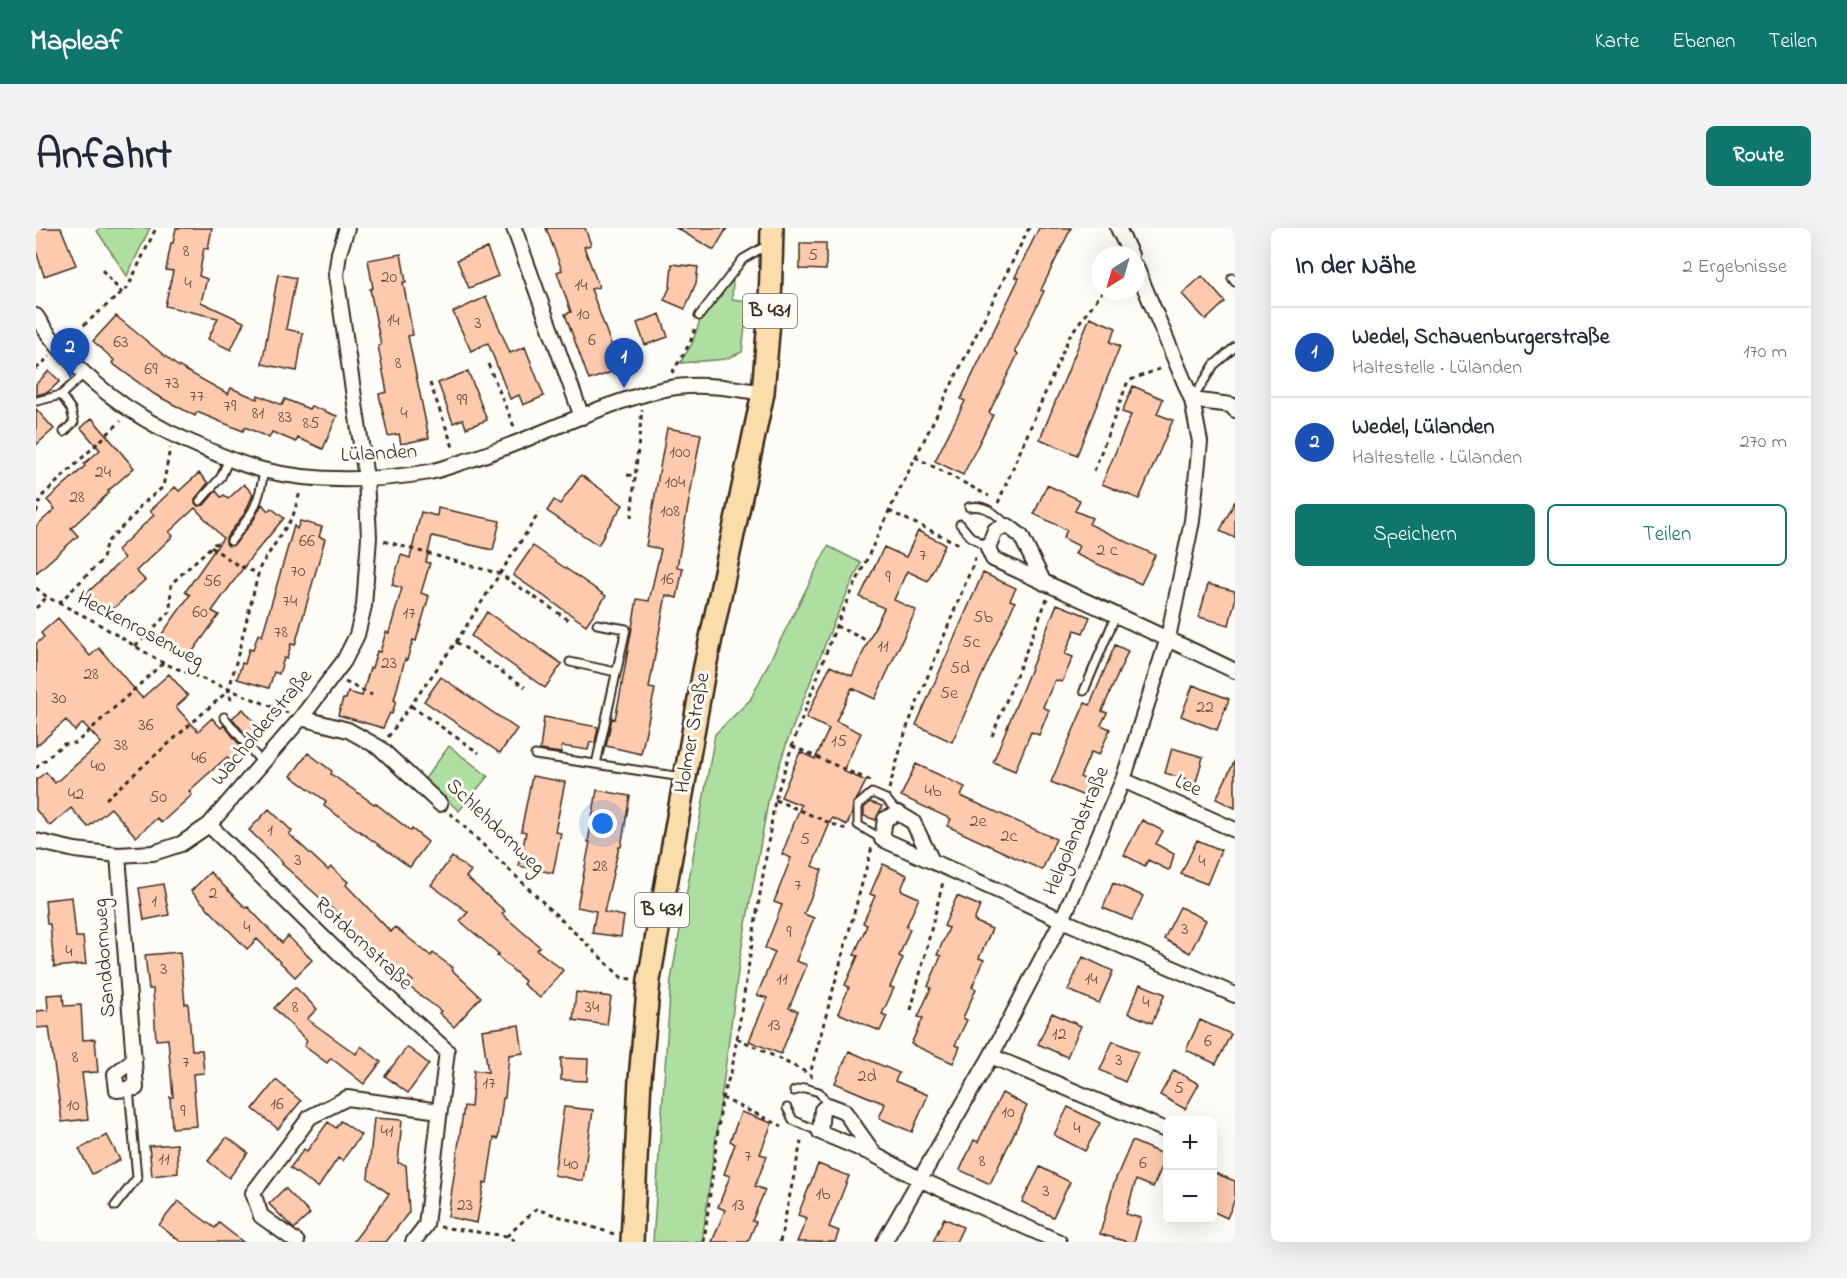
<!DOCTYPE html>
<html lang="de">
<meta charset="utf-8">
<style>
:root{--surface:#fff;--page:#f2f2f3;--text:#1f2937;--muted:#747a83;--line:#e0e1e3;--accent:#0f766e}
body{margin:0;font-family:"Indie Flower",sans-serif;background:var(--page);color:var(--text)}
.controls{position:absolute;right:18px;bottom:18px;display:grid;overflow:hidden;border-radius:9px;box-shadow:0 6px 24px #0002}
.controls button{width:54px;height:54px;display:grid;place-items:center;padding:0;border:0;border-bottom:2px solid var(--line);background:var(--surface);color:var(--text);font:30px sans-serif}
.compass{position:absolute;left:1055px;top:18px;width:54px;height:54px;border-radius:50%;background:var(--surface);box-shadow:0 6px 24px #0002;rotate:217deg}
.you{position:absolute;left:567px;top:596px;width:21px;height:21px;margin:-15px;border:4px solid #fff;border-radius:50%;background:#1a73e8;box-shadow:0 0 0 9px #1a73e833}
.badge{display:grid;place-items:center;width:39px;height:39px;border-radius:50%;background:var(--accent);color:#fff;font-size:20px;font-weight:700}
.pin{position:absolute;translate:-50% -50px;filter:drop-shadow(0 2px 3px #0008)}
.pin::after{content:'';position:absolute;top:32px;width:21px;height:18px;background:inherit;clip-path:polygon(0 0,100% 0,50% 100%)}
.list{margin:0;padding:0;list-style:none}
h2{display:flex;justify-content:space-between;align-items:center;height:78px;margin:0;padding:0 24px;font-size:26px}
h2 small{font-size:20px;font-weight:400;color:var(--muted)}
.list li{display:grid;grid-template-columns:39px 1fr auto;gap:18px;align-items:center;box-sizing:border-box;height:90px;padding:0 24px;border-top:2px solid var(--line)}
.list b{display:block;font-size:22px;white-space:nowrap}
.list p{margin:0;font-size:20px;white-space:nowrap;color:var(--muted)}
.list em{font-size:20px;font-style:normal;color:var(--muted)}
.actions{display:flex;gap:12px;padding:18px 24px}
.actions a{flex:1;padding:14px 0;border:2px solid var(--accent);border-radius:9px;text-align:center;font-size:21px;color:var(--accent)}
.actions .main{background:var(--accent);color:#fff}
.map{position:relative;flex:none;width:1199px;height:1014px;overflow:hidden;border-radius:9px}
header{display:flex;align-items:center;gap:36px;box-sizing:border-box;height:84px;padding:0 30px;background:var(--accent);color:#fff}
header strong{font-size:28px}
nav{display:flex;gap:33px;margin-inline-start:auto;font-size:21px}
.intro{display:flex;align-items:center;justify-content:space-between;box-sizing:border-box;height:144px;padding:0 36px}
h1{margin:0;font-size:42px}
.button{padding:15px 27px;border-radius:9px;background:var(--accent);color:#fff;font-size:21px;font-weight:700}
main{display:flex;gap:36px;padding:0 36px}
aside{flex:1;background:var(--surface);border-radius:9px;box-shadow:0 6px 24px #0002}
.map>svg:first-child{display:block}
.green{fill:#addfa0;stroke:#74845f;stroke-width:1.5}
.building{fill:#fdcaad;stroke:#3b2a1e;stroke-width:1.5}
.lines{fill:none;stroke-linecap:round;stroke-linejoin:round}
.lane-casing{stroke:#3b2a1e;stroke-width:11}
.street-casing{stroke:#3b2a1e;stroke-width:18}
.primary-casing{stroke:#3b2a1e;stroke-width:26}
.path{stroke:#3b2a1e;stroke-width:3;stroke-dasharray:4.5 4.5;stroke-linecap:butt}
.lane{stroke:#fdfcf7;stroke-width:7}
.street{stroke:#fdfcf7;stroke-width:14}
.primary{stroke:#fbddab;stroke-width:21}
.labels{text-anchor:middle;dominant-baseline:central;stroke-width:6;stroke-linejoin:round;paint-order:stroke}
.number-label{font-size:18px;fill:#6c5242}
.shield{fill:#fdfcf7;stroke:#75695f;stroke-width:1.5}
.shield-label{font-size:20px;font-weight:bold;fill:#3b2a1e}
.street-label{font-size:21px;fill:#3b2a1e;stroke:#fdfcf7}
</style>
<header>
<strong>Mapleaf</strong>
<nav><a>Karte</a><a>Ebenen</a><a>Teilen</a></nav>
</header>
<div class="intro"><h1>Anfahrt</h1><a class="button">Route</a></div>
<main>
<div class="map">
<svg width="1199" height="1014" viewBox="0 0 1199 1014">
<rect width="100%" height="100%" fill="#fdfcf7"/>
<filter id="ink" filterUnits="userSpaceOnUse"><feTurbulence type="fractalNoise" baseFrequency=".0167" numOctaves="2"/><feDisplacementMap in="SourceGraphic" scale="12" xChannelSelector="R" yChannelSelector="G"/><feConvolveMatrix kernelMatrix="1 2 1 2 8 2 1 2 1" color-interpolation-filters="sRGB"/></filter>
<g filter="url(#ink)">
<path class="green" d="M64,0h50l-23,48 -30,-45z
M697,52l-1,19 16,2 -6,51 -16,7 -46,4 12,-19 8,-24z
M792,318l33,17 -28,61 -46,118 -18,55 -29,160 -38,285h-49l18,-262 44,-246 35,-34z
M413,518l39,30 -29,35 -35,-31z"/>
<path class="building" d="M0,0h25l15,37 -32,11 -8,-25z
M140,0h36l-4,21 -4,-1 -5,28 8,3 -6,23 43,20 -13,28 -23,-11 10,-21 -53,-12 8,-35 -7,-1 5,-27h2z
M510,0h39l6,17 -7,2 15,40 -8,2 29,80 -31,11 -24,-66 6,-2 -14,-40 5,-2z
M640,0h51l-13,22z
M1003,0h32l-30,62 3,1 -29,60 3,3 -29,59 4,2 -30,60 -28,-14 30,-60 -4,-2 58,-121 -4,-1z
M764,15h26v27l-26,-1z
M451,20l11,28 -29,12 -12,-28z
M365,26l5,28h-3l10,53 -5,1 21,102 -28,6 -2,-10 -11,2 -9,-42 8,-2 -9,-46 3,-1 -11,-56 3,-1 -5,-28z
M636,36l26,3 -2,16 -11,26 -21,-9 6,-13z
M242,46l18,4 -10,51 17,4 -6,38 -35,-7z
M1166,48l23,26 -19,18 -24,-26z
M450,69l24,56 15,-6 19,49 -21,9 -4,-10 -9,4 -22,-56 -17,8 -18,-39z
M624,86l8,23 -23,8 -8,-22z
M80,88l60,49 52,29 3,-6 26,11 1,-4 24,10 3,-6 24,10 2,-3 26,10 -14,33 -25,-11 -2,4 -24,-10 -3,6 -24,-11 -2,4 -46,-19 -2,4 -41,-22 -42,-31 2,-3 -21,-19z
M1054,89l26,11 -6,14 10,4 -43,109 -37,-16z
M13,143l11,10 -12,11 -12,3v-11z
M432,143l19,49 -21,8 -3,-9 -10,4 -15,-40z
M1097,158l30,13 -6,15 16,6 -34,79 -37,-15 29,-69 -9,-3z
M0,181l18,20 -18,16z
M56,190l42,50 -26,23 1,2 -38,35 7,8 -42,37v-47l19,-17 -8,-9 38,-34 -1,-2 16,-14 -19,-22z
M631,200l34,6 -24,133 6,1 -6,30 -11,-3 -17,93 6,1 -14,65 -35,-8 6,-28 3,1 5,-24 17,-96 12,2 12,-52 -15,-3z
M163,245l9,10 -13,16v4l3,3 6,-1 12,-14 5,6 3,-2 4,4 16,-15 9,10 -8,19 -19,25v5l2,3 7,-2 19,-25 8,-15 6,7 3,-3 13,10 -35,42 -37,51 7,4 -31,43 -29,-20 31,-43 -5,-3 38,-54 -28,-30 -26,24 4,4 -37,35 9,9 -39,35 -20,-21 38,-36 -7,-8 37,-35 -4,-4 25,-24 4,4z
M545,247l42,30 -19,28 1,1 -7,11 -51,-34 7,-11 6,4z
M1011,257l33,15 -5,11 17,7 -3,6 66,31 -14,29 -66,-30 4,-8 -16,-8 4,-8 -33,-16z
M1199,273v37l-15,-7z
M402,280l62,13 -7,29 -61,-14 -6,26 4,1 -9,30 8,3 -13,45 -3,-1 -6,20 -2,-1 -11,41 2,1 -4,13 -2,-1 -7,15 -45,-13 5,-16h3l2,-7 14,4 8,-28h2l5,-17 3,1 6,-20 3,1 13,-45 -10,-3 9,-30 9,3 11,-46 16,4z
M264,293l22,6 -3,10 6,2 -30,106 -4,-1 -4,15 -3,-1 -5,16 -5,-2 -5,16 -32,-9 5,-16 3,1 4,-15 4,1 5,-16 4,2 32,-110 3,3z
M882,303l27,13 -17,37 -21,-10 -13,29 22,10 -41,89 -23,-11 -16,33 25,12 -18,38 23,10 -8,16 -5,6 -1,10 -5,12 -15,-7 -20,48 10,4 -18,44 10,4 -18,43 11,4 -18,43 9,3 -17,43 -32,-13 18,-43 -10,-3 18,-43 -10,-4 17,-43 -8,-3 17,-44 -9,-4 19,-49 -20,-8 19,-45 15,7 14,-30 -23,-11 24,-52 22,10 32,-68 -24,-11 24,-50 22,10z
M497,318l73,50 -20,29 -73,-50z
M947,345l33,15 -6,12 5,2 -63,140 -36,-17z
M1172,356l27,7v10l-6,24 -30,-8z
M1021,376l33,13 -7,16 -8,-3 -10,24 8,3 -11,25 -7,-2 -12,27 6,3 -10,25 -8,-3 -16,39 -22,-9z
M451,384l75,52 -17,24 -74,-52z
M22,390l32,38 9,-8 43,50 27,-24 19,22 -12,11 22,24 14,-13 9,10 3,-3 18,23 -12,12 -3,-3 -38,34 3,4 -31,28 -4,-5 -21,19 -25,-29 -23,19 -17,-19 -21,18 -14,-16v-30l10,-8 9,11 46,-40 -18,-20 -8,8 -9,-11 -30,26v-102l8,-7 -3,-4z
M1079,417l13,6 -26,60 5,2 -6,12 9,4 -11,26 -8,-3 -11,25 10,5 -6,14 -33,-14 34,-79 5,2z
M405,449l76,52 -17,24 -76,-52z
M1157,457l36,14 -12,31 -36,-14z
M207,481l20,23 -11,10 -20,-24z
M508,489l54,10 -3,16 -5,-1 -2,8 -26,-4 -1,7 -21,-3z
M1136,520l31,9 -7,25 -31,-9z
M272,525l24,18 -1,3 43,30 1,-1 36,28 1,-2 16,13 -18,25 -86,-61 2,-5 -35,-25z
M1199,532v48l-19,-9z
M880,536l49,23 -4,9 95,43 -14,31 -95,-44 4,-7 -50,-23z
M496,548l33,6 -10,50 6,1 -8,40 -34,-7 7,-34 -5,-1z
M561,562l33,6 -9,51h-2l-15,65 20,4 -3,21 -29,-4 4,-22 -19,-4 13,-65h-2z
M834,574l12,4 -6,14 -12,-4v-8z
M233,581l23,22 -3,3 39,36 3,-3 17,15 -2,3 45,47 4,-5 36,29 2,-3 20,15 -1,2 29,27 -27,30 -15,-14 2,-2 -33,-25 5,-5 -55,-44 -22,-22 2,-1 -56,-50 1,-1 -34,-33z
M1106,592l21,11 -7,13 18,10 -4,15 -2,1 -20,-10 -3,6 -21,-11z
M1161,612l24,10 -14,34 -26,-10z
M416,629l19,14 -5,6 39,34 -3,3 38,33 -3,3 26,20 -23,28 -17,-14 2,-3 -28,-25 2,-2 -39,-33 8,-9 -37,-27z
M847,636l24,11 -6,15 18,8 -13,29 4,2 -11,27 4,2 -13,29 4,1 -12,26 5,2 -7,15 -42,-18 11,-26 -4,-2 13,-29 -4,-1 13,-30 -4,-2 12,-27 -5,-2z
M174,644l36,36 2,-1 34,36 6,-7 24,24 -17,17 -38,-38 -10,10 -56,-58z
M1077,655l30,13 -11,24 -29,-12z
M127,656l6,31 -25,5 -5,-32z
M921,668l23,10 -6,15 18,8 -13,29 5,2 -12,27 4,2 -13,29 4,2 -12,25 5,2 -7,16 -42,-19 12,-26 -5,-1 13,-29 -3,-2 13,-30 -4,-1 12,-27 -5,-2z
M36,669l4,40h7l3,27 -32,3 -4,-43h-3l-2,-24z
M1144,679l26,13 -16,33 -26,-14z
M144,724l5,52 3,-1 4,47h10l2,23 -11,1 4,52 -25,2 -2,-31h3l-5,-58 -12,1 -3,-51h-4l-4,-34z
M1047,729l30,14 -14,32 -31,-13z
M1104,756l25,10 -13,29 -24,-10z
M259,759l22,22 -10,10 49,35 5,-8 20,16 -17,22 -33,-26 -4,5 -23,-17 3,-5 -33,-33z
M540,764l35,5 -4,28 -34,-5z
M27,766l1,12 17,-1 2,35 12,-1 3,33 -16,1 6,46 -26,3 -13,-95 -13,1v-17l12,-1 -1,-15z
M1016,785l29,13 -14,31 -29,-13z
M1164,792l31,14 -15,30 -30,-14z
M483,797l4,28 -14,2 -4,43h-2l-5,41 -4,-1 -7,45h-3l-7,40 -29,-6 16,-111 7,1 3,-37 14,2 -6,-42z
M1077,813l25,11 -13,30 -25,-12z
M371,819l22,17 -21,29 -23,-17z
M813,823l50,22 -4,8 33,14 -16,37 -33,-14 6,-14 -50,-21z
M525,830l27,1 -1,22 -26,-1z
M1138,842l25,14 -14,25 -25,-14z
M240,852l25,21 -23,28 -25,-20z
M966,865l25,13 -37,78 -30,-14 14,-30 4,2z
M528,879l29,3 -10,71 -29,-6z
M1032,879l32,16 -15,28 -31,-16z
M705,884l31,11 -12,31 7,2 -12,30 10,4 -13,31 4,1 -8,20h-36l13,-32 -7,-3 12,-31 -6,-2 11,-30 -5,-3z
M338,890l28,2 -4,43 8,2 3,47 -23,30h-33l36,-48 -21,-16z
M305,893l20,14 -19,26 -4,-3 -20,30 -28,-20 14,-19 3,2 21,-29 8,6z
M71,907l13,25 -28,14 -13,-25z
M191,909l21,16 -19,25 -21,-17z
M1096,913l35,15 -14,31 -17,-7 -10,34 15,4 -7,24h-6l-28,-8 14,-51z
M141,916l1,29 -26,3 -3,-30z
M782,936l31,12 -20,51 10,4 -4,11h-38l10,-24 -9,-3z
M1004,939l30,15 -17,35 -31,-15z
M1176,944l23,9v18l-8,19 -15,-7z
M249,960l25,26 -16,15 -25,-25z
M142,973l37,27 4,-5 24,19h-62l-22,-17z
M908,990l19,9 -7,15h-23z"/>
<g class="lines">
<defs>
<path id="lane" d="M1196,50l3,4
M663,88l44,-57 26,-15
M1156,172l22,-35 21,-18
M1,173l24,-6
M28,204l10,-10 -3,-13 -10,-14 24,-22
M164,273l21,-24 8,-18
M933,279c17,-3 27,7 39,19
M924,296l10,12 18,12
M195,313c21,-27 28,-35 33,-71
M534,434l46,10
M1048,463l32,-76
M188,489l38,46
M499,527l147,22
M560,536l30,-135 -29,-5
M822,577l14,-12 14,6 12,14
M822,577v20l24,14
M758,863l11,-3 14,4 9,13
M751,880l6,12 27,12
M79,978l22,-28 -8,-90"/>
<path id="street" d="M478,0l68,189
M1082,0l13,27
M0,88c35,56 95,101 156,127 23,10 46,21 71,27 53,13 114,11 167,2 13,-3 26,-8 39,-12 64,-20 125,-54 191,-70 34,-8 69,-3 103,3
M1156,172l39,5 4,5
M1008,355l-23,-47 -13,-10 -13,4 -7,18 5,11c81,37 162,73 242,112
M265,490l47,12 32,18 60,56
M1087,552l112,50
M173,597l134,132 104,94 -21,174 -13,17
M0,613l39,9 43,5 35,-2 28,-9 28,-19 92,-107 43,-57 13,-26 7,-29 5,-69 -3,-59 -30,-203 3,-22 8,-25
M82,627l18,233 -19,2 -2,-16 19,-15
M896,633l-19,-39 -15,-9 -13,6 -3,20c60,27 121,53 180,81l173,75
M955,828l177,75
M839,927l-31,-44 -16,-6 -6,5 -2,22 55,23 44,24 140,63
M261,1014l-36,-26 -8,-23 57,-76 37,-19 92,13
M848,1014l107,-186 71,-136 61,-140 45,-142 24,-117 8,-79 -8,-42 -56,-133"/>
<path id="primary" d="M596,1014l8,-163 9,-99 55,-309 59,-278 7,-85 2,-80"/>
</defs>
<use href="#lane" class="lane-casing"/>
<use href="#street" class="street-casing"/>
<use href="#primary" class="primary-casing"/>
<path class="path" d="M66,42l20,23
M34,109l58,-50 28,-59
M452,136l27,65
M0,141l14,-13
M636,145l18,-30 6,-17
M394,155l24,67
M879,229l74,39
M1058,243l34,-90 34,-13
M591,247l8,1
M962,275l72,-168 33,-44
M853,283l72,34
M0,285l5,-16 80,-76
M595,290l11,-109
M348,313l116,33 70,47
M175,319l25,17 23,10
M0,360l11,9 45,23 71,43 125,50
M23,375l44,-44 3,-16 31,-31 3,-6 23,-19 7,-39
M0,380l11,-11
M800,398l32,15
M420,414l69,45
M99,418l35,-34 1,-28 43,-40 6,-1
M309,454l27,13
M195,472l-2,-10 31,-123 33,-51 7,-24
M375,478l68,47
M956,508l55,-137
M352,509l68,-95 83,-129
M756,518l79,35
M0,540l27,-24 13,-1 87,-80
M853,561l17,-59 70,-173
M70,571l123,-109
M739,572l72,30
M414,585l172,165 10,1
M875,782l32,-128
M701,810l73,36
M776,850l-2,-4 62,-227
M686,870l60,28
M404,999l67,9 10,6
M471,1008l29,-27 78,25
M668,1014l18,-144 10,-29 43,-269 17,-54 44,-120 53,-115 140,-283
M744,1014l22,-105"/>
<use href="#lane" class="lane"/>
<use href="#street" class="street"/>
<use href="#primary" class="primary"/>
</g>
</g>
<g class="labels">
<g class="number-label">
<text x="150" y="24">8</text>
<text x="777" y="28">5</text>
<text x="353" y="50">20</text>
<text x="152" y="56">4</text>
<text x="545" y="58">14</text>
<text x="547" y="87">10</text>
<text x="357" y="93">14</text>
<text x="442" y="96">3</text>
<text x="556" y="113">6</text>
<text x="85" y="115">63</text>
<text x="362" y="136">8</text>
<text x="115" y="142">69</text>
<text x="136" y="156">73</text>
<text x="161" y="169">77</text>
<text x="426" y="173">99</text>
<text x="194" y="179">79</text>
<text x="222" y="186">81</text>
<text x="368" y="186">4</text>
<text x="249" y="190">83</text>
<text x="275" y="196">85</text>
<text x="644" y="225">100</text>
<text x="67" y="245">24</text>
<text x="639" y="255">104</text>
<text x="41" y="270">28</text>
<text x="634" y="284">108</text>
<text x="271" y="314">66</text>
<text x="1071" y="323">2 c</text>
<text x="887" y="328">7</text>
<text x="262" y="344">70</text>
<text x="852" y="350">9</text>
<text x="631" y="352">16</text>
<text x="176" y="354">56</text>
<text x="254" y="374">74</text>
<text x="164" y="385">60</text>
<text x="373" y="386">17</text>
<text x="947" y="390">5b</text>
<text x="245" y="405">78</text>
<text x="935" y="415">5c</text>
<text x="847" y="419">11</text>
<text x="353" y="436">23</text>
<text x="924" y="441">5d</text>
<text x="55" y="447">28</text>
<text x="913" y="466">5e</text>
<text x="23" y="471">30</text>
<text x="1169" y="480">22</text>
<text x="110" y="498">36</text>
<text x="803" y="514">15</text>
<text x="85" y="518">38</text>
<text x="163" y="531">46</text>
<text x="62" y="539">40</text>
<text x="897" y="564">4b</text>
<text x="40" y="567">42</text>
<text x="122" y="570">50</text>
<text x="942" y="594">2e</text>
<text x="234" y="603">1</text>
<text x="973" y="609">2c</text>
<text x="769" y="612">5</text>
<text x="262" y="633">3</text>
<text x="1166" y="634">4</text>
<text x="564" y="639">28</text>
<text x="762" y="658">7</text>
<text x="177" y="666">2</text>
<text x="118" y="674">1</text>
<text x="211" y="700">4</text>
<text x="1149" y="702">3</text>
<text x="753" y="705">9</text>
<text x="33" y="724">4</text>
<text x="128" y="742">3</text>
<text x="746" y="752">11</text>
<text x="1055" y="752">14</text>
<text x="1110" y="775">4</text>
<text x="259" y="780">8</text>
<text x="556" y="780">34</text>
<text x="738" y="798">13</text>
<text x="1023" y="807">12</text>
<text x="1172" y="814">6</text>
<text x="39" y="830">8</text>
<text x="1083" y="833">3</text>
<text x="150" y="835">7</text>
<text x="831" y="849">2d</text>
<text x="453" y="856">17</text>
<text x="1143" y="861">5</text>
<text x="241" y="877">16</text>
<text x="37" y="878">10</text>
<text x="147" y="884">9</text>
<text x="972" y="885">10</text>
<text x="1041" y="901">4</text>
<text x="351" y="904">41</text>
<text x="712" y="929">7</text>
<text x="128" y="932">11</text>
<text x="946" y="934">8</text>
<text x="1107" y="936">6</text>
<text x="535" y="937">40</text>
<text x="1010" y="964">3</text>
<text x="787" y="967">1b</text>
<text x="429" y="978">23</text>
<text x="702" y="978">13</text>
</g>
<g class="shield">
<rect x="707" y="66" width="54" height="34" rx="4.5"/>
<rect x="599" y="665" width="54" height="34" rx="4.5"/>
</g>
<g class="shield-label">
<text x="734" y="83">B 431</text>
<text x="626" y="682">B 431</text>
</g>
<g class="street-label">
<text transform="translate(343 226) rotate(-3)">Lülanden</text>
<text transform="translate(104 402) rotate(28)">Heckenrosenweg</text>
<text transform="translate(226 500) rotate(-50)">Wacholderstraße</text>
<text transform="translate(657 505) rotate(-80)">Holmer Straße</text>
<text transform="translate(1152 558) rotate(24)">Lee</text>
<text transform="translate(459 599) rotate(44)">Schlehdornweg</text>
<text transform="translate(1041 603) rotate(-67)">Helgolandstraße</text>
<text transform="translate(327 716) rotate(43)">Rotdornstraße</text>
<text transform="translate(69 730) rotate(-94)">Sanddornweg</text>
</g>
</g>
</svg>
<div class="controls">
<button>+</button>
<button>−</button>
</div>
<svg class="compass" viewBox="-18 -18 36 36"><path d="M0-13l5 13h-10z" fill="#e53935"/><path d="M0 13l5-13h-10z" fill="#747a83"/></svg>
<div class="you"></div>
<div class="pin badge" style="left:588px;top:160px;background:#1a4fb4">1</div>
<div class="pin badge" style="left:34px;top:150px;background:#1a4fb4">2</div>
</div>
<aside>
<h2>In der Nähe<small>2 Ergebnisse</small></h2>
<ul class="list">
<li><span class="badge" style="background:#1a4fb4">1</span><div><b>Wedel, Schauenburgerstraße</b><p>Haltestelle · Lülanden</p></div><em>170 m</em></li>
<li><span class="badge" style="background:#1a4fb4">2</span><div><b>Wedel, Lülanden</b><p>Haltestelle · Lülanden</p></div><em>270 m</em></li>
</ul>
<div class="actions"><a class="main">Speichern</a><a>Teilen</a></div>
</aside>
</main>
